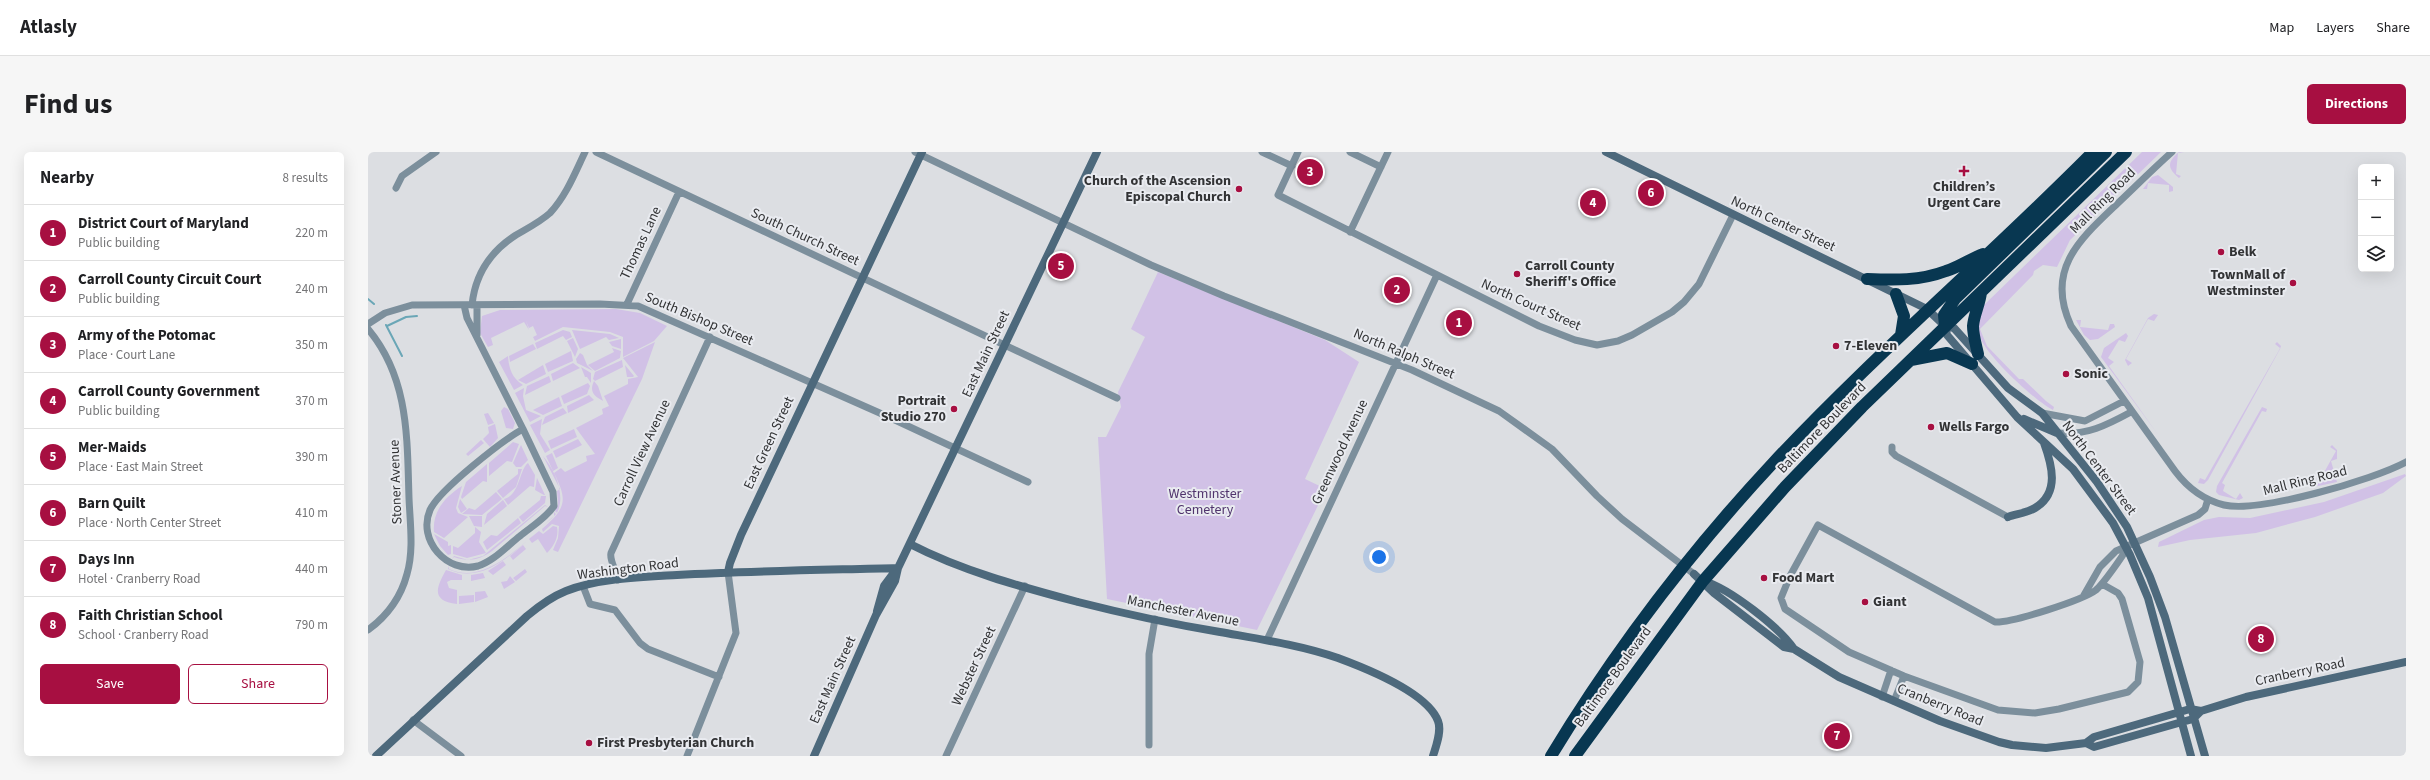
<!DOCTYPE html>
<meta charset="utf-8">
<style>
:root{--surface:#fff;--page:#f6f6f6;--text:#202124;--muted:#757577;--line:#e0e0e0;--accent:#a70f41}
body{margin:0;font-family:"Source Sans 3",sans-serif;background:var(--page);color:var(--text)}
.controls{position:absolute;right:12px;top:12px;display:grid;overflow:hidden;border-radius:6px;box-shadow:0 4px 16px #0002}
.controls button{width:36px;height:36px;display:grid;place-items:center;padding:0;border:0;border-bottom:1px solid var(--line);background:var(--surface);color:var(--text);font:20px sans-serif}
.you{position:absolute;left:1011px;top:405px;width:14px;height:14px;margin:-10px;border:3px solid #fff;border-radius:50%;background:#1a73e8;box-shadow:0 0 0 6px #1a73e833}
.badge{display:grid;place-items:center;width:26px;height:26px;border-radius:50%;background:var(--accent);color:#fff;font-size:13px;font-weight:700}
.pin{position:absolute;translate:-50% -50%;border:2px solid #fff;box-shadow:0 1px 4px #0006}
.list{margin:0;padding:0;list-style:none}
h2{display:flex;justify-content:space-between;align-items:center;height:52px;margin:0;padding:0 16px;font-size:17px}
h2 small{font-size:13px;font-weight:400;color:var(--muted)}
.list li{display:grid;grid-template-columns:26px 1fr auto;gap:12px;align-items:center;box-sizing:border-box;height:56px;padding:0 16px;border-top:1px solid var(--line)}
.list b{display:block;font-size:15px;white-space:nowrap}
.list p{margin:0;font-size:13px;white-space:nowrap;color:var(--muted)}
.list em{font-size:13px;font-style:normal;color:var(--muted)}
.actions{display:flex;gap:8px;padding:12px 16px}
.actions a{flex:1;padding:9px 0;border:1px solid var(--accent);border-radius:6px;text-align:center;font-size:14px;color:var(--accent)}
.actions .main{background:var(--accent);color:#fff}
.icon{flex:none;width:22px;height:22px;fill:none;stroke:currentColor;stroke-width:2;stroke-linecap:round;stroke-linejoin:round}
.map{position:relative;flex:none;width:2038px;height:604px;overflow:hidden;border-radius:6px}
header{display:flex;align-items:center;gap:24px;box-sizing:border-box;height:56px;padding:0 20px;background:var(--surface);border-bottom:1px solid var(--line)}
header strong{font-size:19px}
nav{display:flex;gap:22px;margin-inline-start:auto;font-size:14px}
.intro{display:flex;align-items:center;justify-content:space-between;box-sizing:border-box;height:96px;padding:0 24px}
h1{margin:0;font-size:28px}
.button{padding:10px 18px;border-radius:6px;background:var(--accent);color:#fff;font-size:14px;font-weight:700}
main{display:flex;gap:24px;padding:0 24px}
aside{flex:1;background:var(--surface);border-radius:6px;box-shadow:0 4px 16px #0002}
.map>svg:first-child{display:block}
.green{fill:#d1c1e6}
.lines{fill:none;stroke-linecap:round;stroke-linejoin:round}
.stream{stroke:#6aa6b6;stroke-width:2}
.street{stroke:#7c8f9c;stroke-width:7}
.secondary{stroke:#4d697c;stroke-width:8}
.highway{stroke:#083751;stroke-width:12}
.poi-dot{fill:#a70f41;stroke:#e9ebf0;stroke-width:1.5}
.labels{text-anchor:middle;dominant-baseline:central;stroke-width:4;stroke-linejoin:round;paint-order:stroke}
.poi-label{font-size:14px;font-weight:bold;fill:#323335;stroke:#e9ebf0;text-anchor:start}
.street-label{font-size:14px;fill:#323335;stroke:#e9ebf0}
.park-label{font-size:14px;fill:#50346d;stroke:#e9ebf0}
</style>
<header>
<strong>Atlasly</strong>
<nav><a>Map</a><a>Layers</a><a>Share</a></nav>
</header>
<div class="intro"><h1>Find us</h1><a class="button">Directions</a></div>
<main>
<aside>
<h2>Nearby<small>8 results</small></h2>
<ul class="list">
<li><span class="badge">1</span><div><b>District Court of Maryland</b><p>Public building</p></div><em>220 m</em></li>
<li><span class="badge">2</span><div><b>Carroll County Circuit Court</b><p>Public building</p></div><em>240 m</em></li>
<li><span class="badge">3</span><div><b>Army of the Potomac</b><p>Place · Court Lane</p></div><em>350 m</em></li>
<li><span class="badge">4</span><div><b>Carroll County Government</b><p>Public building</p></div><em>370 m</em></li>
<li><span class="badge">5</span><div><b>Mer-Maids</b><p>Place · East Main Street</p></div><em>390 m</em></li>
<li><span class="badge">6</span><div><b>Barn Quilt</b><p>Place · North Center Street</p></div><em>410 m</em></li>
<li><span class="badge">7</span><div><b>Days Inn</b><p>Hotel · Cranberry Road</p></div><em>440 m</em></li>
<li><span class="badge">8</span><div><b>Faith Christian School</b><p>School · Cranberry Road</p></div><em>790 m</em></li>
</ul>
<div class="actions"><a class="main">Save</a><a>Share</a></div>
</aside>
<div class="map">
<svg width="2038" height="604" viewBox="0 0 2038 604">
<rect width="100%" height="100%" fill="#dcdee2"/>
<path class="green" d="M1774,0h19l-91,88 -13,27 -14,-2 -9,6 -1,4 -53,54 7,17 32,33h4l23,22 8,6 -1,3c-18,-9 -65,-53 -72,-71 -5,-12 -4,-25 4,-35z
M1811,0h5l-6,1 -2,21 5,2 -2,2c-12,-10 -12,-16 0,-26z
M1790,23l15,12v4l-4,1v-7l-21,-2 -1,6h-4l9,-12z
M790,120l167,68 34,22 -54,117 21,10 -69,141 -150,-31 -9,-162h8l15,-30 -3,-15 27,-55 -14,-8z
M248,157l24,4 27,13 -13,15 -31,16v-20l-13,-5 -47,-5 -28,14 -2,-4 4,-2 -4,-9 -4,2 -3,-7 3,9 -5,-8 -33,16 2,7 -5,2 -8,-14 2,-17 18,-6z
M1786,162l4,1 -4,6 -6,-2 -22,40 6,4 -4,3 -3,-6 23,-42z
M1708,168h5l-1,7 28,3 2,-6h4l1,3 -17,12 -8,1 -6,-5z
M195,178l7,2 2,5 -6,3 -3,-4 -26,13 -2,-6z
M204,178l38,4 9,4 -10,2 -3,-3 -26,12z
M1758,181l2,3 -3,6 -6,-2 -11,18 6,4 -5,4 50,70 -58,-79 3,-9z
M205,186l5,11 -3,8 -8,-16z
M253,187v10l-9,-3 -3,-4z
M287,190l-13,37 -84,173 -5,-2 5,-12 1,-12 -7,-2 -9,8 -1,-3c24,-21 26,-28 12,-56l7,-5 4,4 22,-11 -1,-5 9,-2 -19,-26 27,-14 -1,-5 7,-3 -5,-10 24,-12v-5l10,-2 -15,-19z
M1909,190l4,4 -1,3 -72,131 -4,4 -6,-1 2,-5 5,2 73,-128 2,-4 -5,-4z
M165,192l3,5 -26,13 -1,-6z
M244,196l9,3 -1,7 -25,13 -7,-6 26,-13z
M203,199l2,10 -25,11 -3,-8z
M212,201l3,2 4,10 6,6 -16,-8 -1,-4z
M140,204c1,13 4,22 15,29l-9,5 -15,-28z
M254,208l1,7 -28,14 -2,-2 2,-7z
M205,211l7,5 -27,13 -2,-7z
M175,213l3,9 -20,10 -8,-4z
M257,213l9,11 -1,1h-6z
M213,215l10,6v10l-4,-6h-2z
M181,224l2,6 -26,13 2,-9z
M226,229l4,5 5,15c-9,-5 -14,-9 -9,-20z
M220,231l2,3 -3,8 -23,10 -3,-8z
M156,236l-1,8 3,14 15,6 -11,6 -15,-29z
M221,243l5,5 -26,13 -1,-7z
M191,245l3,9 -19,9 -10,-5z
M136,255l4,2 7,14 -2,6 -7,-1 -5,-17z
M1894,255l5,2 -1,3 -4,-1 -40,72 3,2 -2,6 13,8 4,-6 3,5 -4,2 -20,-5 -3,-3 1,-6z
M195,256l4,5 -25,12 3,-8z
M120,261l6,10 -6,2 -4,-11z
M174,267l-2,15 10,16 -5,3 -15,-28z
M127,272l3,14 -8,9 -7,-8 6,-6 -1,-6z
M206,277l3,8 -26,12 -3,-8z
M210,287l4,6 -26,13 -3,-7z
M113,288l3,3 -16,13 -2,-2z
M145,290l6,2 -7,18 -5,-1 -18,15v-13z
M153,293l7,15 -7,7h-5l-3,-4z
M1964,293l5,5v9l-6,2 6,21 -28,6 2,-5 6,2 19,-34 -6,-4z
M184,301l6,15 -5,3 -7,-15z
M175,304c12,14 23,39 14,57l-2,-2 3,-7 -1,-13 3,-2z
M160,311l7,12 -1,12 -4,-1 -22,19 -4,-6c16,-4 15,-29 24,-36z
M119,312v18l-4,-1 -21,18 -1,-2 5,-15z
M150,317h4l-6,18 -13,11 -6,-7 21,-17z
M2037,322l1,2 -23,17 -68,24 -59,16 -66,7 -32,7 1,-5 45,-22 15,-3 31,1 74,-16z
M169,326l8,17h-1l-9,-5z
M94,334l-6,22 2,5 10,4 -24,21 -10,-6c-2,-21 12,-36 28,-46z
M128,340l6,7 -20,16 -20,-1 7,-6 6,2z
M173,344h5l-1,7 -22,19 -4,-5 21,-17z
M92,347l7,10 -6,4 -3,-6z
M135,348l4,6 -23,19 3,-11z
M177,353l3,2 -3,-1 -53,45c-12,9 -24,11 -38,6l-2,2 2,-3 14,4 15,-4z
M186,360l2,2 -5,5c-28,23 -63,69 -103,50v-3l1,3c38,18 78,-30 105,-53z
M101,364h13v11l-8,-1z
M150,366l3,5 -34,27 -4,-8 8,-7 6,1z
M185,374l4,1c2,10 -3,19 -10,26l-9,-14 -6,4 -3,-4 10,-8 4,3z
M107,375l6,5 -2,10 7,11 -19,5 -14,-4v-8l5,2 17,-15z
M66,382l14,8v4l3,-1v9l-3,1 -8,-9z
M155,393l3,4 -13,11 -3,-4z
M135,409l3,4 -13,10 -5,-4z
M157,417l2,3 -11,9 -3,-3z
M78,418l16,5v5h-11l-4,2 2,6 8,2v14c-26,-3 -21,-16 -11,-34z
M115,421l2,5 -14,3v-6z
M142,424l5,6 -11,7 -3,-7 6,-1z
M117,439l3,6 -13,5v-10z
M106,443v7l-15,2v-8z"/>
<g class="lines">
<path class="stream" d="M0,147l6,5
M18,173l16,31
M19,174l19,-9 11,-1"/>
<path class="street" d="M228,0l521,246
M547,0l236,113 73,31 188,74 87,41 53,38 45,47 25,23 72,55
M894,0l30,14
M930,0l-20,43 261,131 36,14 22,5 21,-4 14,-6 40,-23 12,-10 15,-18 34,-69
M982,0l31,15
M1804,0c-19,17 -37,35 -55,52 -38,36 -72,66 -46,122l104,145c12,16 29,29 49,34 35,8 149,-25 182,-43
M28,36l6,-12 34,-24
M982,80l38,-80
M259,152l52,-112
M96,153l3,13 56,111
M104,153c3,-30 19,-54 44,-70 12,-7 24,-13 34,-22 16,-17 25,-40 35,-61
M0,172l17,-11 27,-8 188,-1 38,2 244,108 146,68
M0,177c41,49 39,108 41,169 1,25 5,52 -2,76 -6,23 -20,42 -39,56
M109,183v-30
M1674,261l43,8 39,-20
M155,277l30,63 1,14c-8,12 -23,21 -34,30 -13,10 -26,25 -42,30 -31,8 -61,-26 -48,-56 9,-20 73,-70 93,-81z
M1690,281c28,3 49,-8 73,-21
M1524,295v5l4,4 112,61
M250,428c-1,-9 -9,-19 -7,-27l99,-216
M1734,432l16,9 4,6 18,63 -2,20 -10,10 -69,17 -24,4 -37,-3 -94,-34 -55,-24 -64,-43 -4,-11 9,-22 28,-51 177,97c17,1 88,-22 101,-32 7,-6 27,-34 31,-42
M215,434l7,18 25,6 25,33 8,6 71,28
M1716,443l16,-28 16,-16 82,-36 7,-6 3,-10
M899,488l170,-365
M1514,545l9,-27
M1526,549l10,-25
M45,568l48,36
M781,593v-91l6,-35
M319,604l49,-123 -8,-61
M578,604l79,-170"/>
<path class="secondary" d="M1238,0l321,157 18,17 9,2 54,60 34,25 55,69 30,45 23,50 15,40 40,139
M1577,174l2,9 70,82 56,52 40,54 17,32 18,43 43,158
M1656,267l33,14
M1640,365c8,-3 19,-4 27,-9 25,-15 17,-43 9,-65
M542,392c52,27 112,43 168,58 47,12 94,22 142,30 39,7 80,13 118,26 27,10 89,34 100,63 4,10 -2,25 -5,35
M360,420l2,-9 11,-28 181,-383
M1326,422l20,19 70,54 10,2 45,28 101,44 59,21 13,3 34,3 40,-5 8,-6 96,-28 11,2
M1336,429c26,8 75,46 90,68
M509,459l7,-25 12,-16
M1718,591l8,4 88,-25 11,-3 8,-8 45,-14 160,-35
M8,604l151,-140c12,-10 24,-19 39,-25 33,-13 75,-14 111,-16 73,-4 147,-5 221,-7
M446,604l62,-141 19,-34 3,-13 199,-416"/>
<path class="highway" d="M1499,127c27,1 53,2 79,-8 13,-4 24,-12 37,-17
M1528,142l8,22 -3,19
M1577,174l-1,-11 11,-16 151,-147
M1610,202c-2,-9 -5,-19 -5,-28 1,-12 7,-22 8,-34
M1543,208l36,-7 25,11
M1183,604c63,-104 139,-204 222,-293 102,-109 215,-205 320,-311
M1207,604l128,-175 82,-94 77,-80 264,-255"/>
</g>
<g class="poi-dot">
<path d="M1594 13h4v4h4v4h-4v4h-4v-4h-4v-4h4z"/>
<circle cx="871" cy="37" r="4"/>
<circle cx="1853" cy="100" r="4"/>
<circle cx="1149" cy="122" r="4"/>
<circle cx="1925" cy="131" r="4"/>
<circle cx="1468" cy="194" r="4"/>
<circle cx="1698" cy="222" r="4"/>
<circle cx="586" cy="257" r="4"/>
<circle cx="1563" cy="275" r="4"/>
<circle cx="1396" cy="426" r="4"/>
<circle cx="1497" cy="450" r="4"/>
<circle cx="221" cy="591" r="4"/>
</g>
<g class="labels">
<g class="poi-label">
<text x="863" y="29" text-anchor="end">Church of the Ascension<tspan x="863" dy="16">Episcopal Church</tspan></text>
<text x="1596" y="35" text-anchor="middle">Children’s<tspan x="1596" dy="16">Urgent Care</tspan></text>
<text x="1861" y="100">Belk</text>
<text x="1157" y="114">Carroll County<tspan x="1157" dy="16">Sheriff's Office</tspan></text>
<text x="1917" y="123" text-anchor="end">TownMall of<tspan x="1917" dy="16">Westminster</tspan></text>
<text x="1476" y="194">7-Eleven</text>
<text x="1706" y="222">Sonic</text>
<text x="578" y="249" text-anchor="end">Portrait<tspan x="578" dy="16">Studio 270</tspan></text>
<text x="1571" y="275">Wells Fargo</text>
<text x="1404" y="426">Food Mart</text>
<text x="1505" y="450">Giant</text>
<text x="229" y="591">First Presbyterian Church</text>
</g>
<g class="street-label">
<text transform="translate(1735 49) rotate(-45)">Mall Ring Road</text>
<text transform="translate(1415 72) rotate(25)">North Center Street</text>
<text transform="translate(437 85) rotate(25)">South Church Street</text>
<text transform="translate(273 91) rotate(-65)">Thomas Lane</text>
<text transform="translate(1163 153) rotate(24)">North Court Street</text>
<text transform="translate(331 167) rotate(23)">South Bishop Street</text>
<text transform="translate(618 202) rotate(-65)">East Main Street</text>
<text transform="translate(1036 202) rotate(23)">North Ralph Street</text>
<text transform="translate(1454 276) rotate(-46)">Baltimore Boulevard</text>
<text transform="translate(401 291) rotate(-65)">East Green Street</text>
<text transform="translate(972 300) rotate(-65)">Greenwood Avenue</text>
<text transform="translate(274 301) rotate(-65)">Carroll View Avenue</text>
<text transform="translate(1731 316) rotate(53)">North Center Street</text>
<text transform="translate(1937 329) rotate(-14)">Mall Ring Road</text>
<text transform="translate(28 330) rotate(-92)">Stoner Avenue</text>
<text transform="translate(260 417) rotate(-7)">Washington Road</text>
<text transform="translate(815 459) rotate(11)">Manchester Avenue</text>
<text transform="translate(606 514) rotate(-65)">Webster Street</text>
<text transform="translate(1932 520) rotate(-12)">Cranberry Road</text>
<text transform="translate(1245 525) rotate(-54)">Baltimore Boulevard</text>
<text transform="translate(465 528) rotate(-66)">East Main Street</text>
<text transform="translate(1572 553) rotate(22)">Cranberry Road</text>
</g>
<g class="park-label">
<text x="837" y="342">Westminster<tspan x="837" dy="16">Cemetery</tspan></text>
</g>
</g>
</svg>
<div class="controls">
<button>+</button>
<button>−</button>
<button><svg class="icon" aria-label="layers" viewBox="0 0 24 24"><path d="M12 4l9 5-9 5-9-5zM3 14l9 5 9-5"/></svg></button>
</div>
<div class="you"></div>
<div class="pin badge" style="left:1091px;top:171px">1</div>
<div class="pin badge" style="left:1029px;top:138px">2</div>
<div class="pin badge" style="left:942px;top:20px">3</div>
<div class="pin badge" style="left:1225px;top:51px">4</div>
<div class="pin badge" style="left:693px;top:114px">5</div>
<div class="pin badge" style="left:1283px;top:41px">6</div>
<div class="pin badge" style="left:1469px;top:584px">7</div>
<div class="pin badge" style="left:1893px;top:487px">8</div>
</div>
</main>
